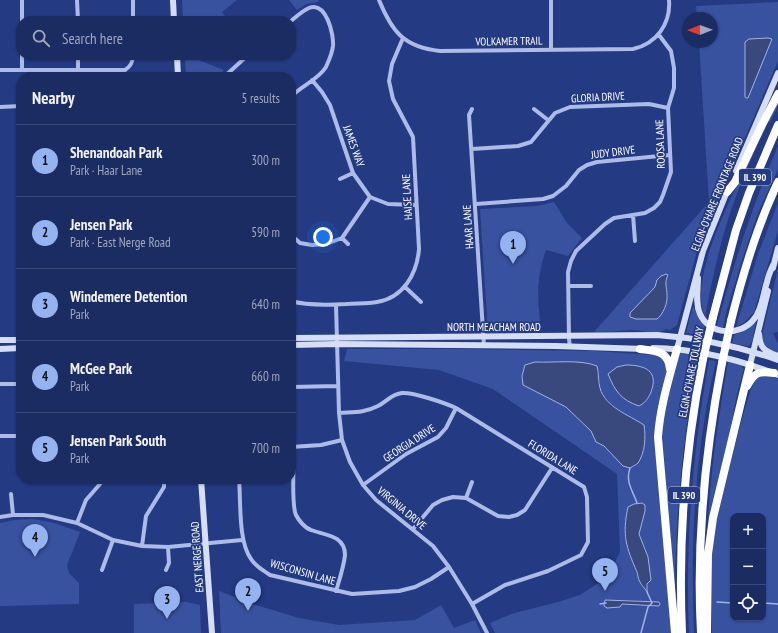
<!DOCTYPE html>
<meta charset="utf-8">
<style>
:root{--surface:#1b2c62;--page:#243468;--text:#f1f3f6;--muted:#a0a7be;--line:#394877;--accent:#95b2f1}
body{margin:0;font-family:"PT Sans Narrow",sans-serif;background:var(--page);color:var(--text)}
.controls{position:absolute;right:12px;bottom:12px;display:grid;overflow:hidden;border-radius:8px;box-shadow:0 1px 3px #0004}
.controls button{width:36px;height:36px;display:grid;place-items:center;padding:0;border:0;border-bottom:1px solid var(--line);background:var(--surface);color:var(--text);font:20px sans-serif}
.compass{position:absolute;left:682px;top:12px;width:36px;height:36px;border-radius:50%;background:var(--surface);box-shadow:0 1px 3px #0004;rotate:269deg}
.you{position:absolute;left:323px;top:237px;width:14px;height:14px;margin:-10px;border:3px solid #fff;border-radius:50%;background:#1a73e8;box-shadow:0 0 0 6px #1a73e833}
.badge{display:grid;place-items:center;width:26px;height:26px;border-radius:50%;background:var(--accent);color:#111;font-size:13px;font-weight:700}
.pin{position:absolute;translate:-50% -33px;filter:drop-shadow(0 1px 2px #0008)}
.pin::after{content:'';position:absolute;top:21px;width:14px;height:12px;background:inherit;clip-path:polygon(0 0,100% 0,50% 100%)}
.list{margin:0;padding:0;list-style:none}
h2{display:flex;justify-content:space-between;align-items:center;height:52px;margin:0;padding:0 16px;font-size:17px}
h2 small{font-size:13px;font-weight:400;color:var(--muted)}
.list li{display:grid;grid-template-columns:26px 1fr auto;gap:12px;align-items:center;box-sizing:border-box;height:72px;padding:0 16px;border-top:1px solid var(--line)}
.list b{display:block;font-size:15px;white-space:nowrap}
.list p{margin:0;font-size:13px;white-space:nowrap;color:var(--muted)}
.list em{font-size:13px;font-style:normal;color:var(--muted)}
.icon{flex:none;width:22px;height:22px;fill:none;stroke:currentColor;stroke-width:2;stroke-linecap:round;stroke-linejoin:round}
.map{position:relative;flex:none;width:778px;height:633px;overflow:hidden}
.search{position:absolute;background:var(--surface);box-shadow:0 1px 3px #0004;left:16px;top:16px;width:280px;height:44px;display:flex;align-items:center;gap:10px;box-sizing:border-box;padding:0 14px;border-radius:16px;color:var(--muted);font-size:15px}
.panel{position:absolute;background:var(--surface);box-shadow:0 1px 3px #0004;left:16px;top:72px;width:280px;height:412px;border-radius:16px}
.map>svg:first-child{display:block}
.green{fill:#3952a0;fill-rule:evenodd}
.water{fill:#39497e;stroke:#a0b3e8}
.lines{fill:none;stroke-linecap:round;stroke-linejoin:round}
.stream{stroke:#a0b3e8;stroke-width:1.5}
.street{stroke:#acbbe7;stroke-width:4}
.secondary{stroke:#d6def6;stroke-width:6}
.highway{stroke:#fff;stroke-width:8}
.highway-bridge{stroke:#fff;stroke-width:8}
.labels{text-anchor:middle;dominant-baseline:central;stroke-width:3.5;stroke-linejoin:round;paint-order:stroke}
.shield{fill:#243a82;stroke:#bdc4da;stroke-width:1}
.shield-label{font-size:10px;font-weight:bold;fill:#fff}
.street-label{font-size:11px;fill:#fff;stroke:#243a82}
</style>
<div class="map">
<svg width="778" height="633" viewBox="0 0 778 633">
<rect width="100%" height="100%" fill="#243a82"/>
<path class="green" d="M182,0h55l-15,12 3,4 -7,5h-35z
M289,0h30l-1,2 -12,2 -9,6z
M778,2v59l-79,183 -22,81 -7,5 -4,-1c-10,7 -23,1 -34,1 -13,1 -26,2 -38,2l115,-130 -10,-160h13v-24h-15l-1,-12z
M185,55h12l-1,4 28,11 -5,7h-33z
M778,102v4l-8,16h-2c-17,36 -33,72 -44,111 -8,27 -13,55 -19,83 -16,-34 21,-107 36,-139 4,-7 6,-15 10,-23 8,-17 18,-34 27,-52z
M778,146v23l-20,44 -15,44 -17,56 -3,15 -6,-2c17,-63 35,-120 61,-180z
M554,202l13,21 15,15 -14,18 -22,-6c-11,30 -8,51 -5,82l-53,1 -8,-124 57,-3z
M778,203v28l-24,81 -9,10 -9,5 22,-73z
M778,269v63l-5,1 5,11v10c-13,-6 -16,-9 -15,-23z
M693,306l12,18 -3,12 -16,-3z
M756,321l-4,21 -3,4h-3l-14,-3 2,-8 13,-5z
M347,349h117l131,2 59,4 9,3 4,12 -10,39 -2,20 16,204h-176l-5,-10 21,-9 47,-12 22,-7 20,-13 10,-10 10,-20 -3,-78 -124,-85 -54,-19 -95,-9zM535,362l62,4c2,7 2,13 3,20 2,12 11,18 21,25l-9,44 -8,-9 -8,-4 -5,-11 -25,-24 -42,-22 -2,-9 3,-11zM645,511l-6,23 7,16 5,30 -3,4 -1,6 -7,-7 -2,-9 -9,-20zM618,600l41,2 1,2 -1,2 -38,-2z
M680,353l18,3c-15,77 -22,154 -23,232h-1l-12,-161 5,-29z
M709,360l7,1c-21,89 -26,182 -22,272h-5c-4,-92 4,-183 20,-273z
M728,362l14,3v2l2,1 -7,26 -7,37 -21,90h-1c3,-54 11,-106 20,-159z
M762,376h8l8,3v254h-66v-79l4,-32 25,-100 11,-36 4,-8zM733,516h30v102h-30z
M33,519l21,4 26,9 -13,33 2,8 10,10v21l-79,2v-83l14,-3z
M219,591l37,14 43,13 40,7 76,-5 26,-15 13,23 21,-8 6,13h-260z
M187,602l13,3 1,28h-67v-29z"/>
<path class="water" d="M768,38l4,1 -24,59h-2l-1,-1v-55l4,-3z
M666,274l2,1c-4,8 -1,12 -1,20 1,7 -4,20 -10,24h-21l-6,-2v-4l25,-26 2,-7 4,-4z
M535,362c19,1 45,-3 62,4 2,7 1,15 3,22 5,19 29,27 44,37 2,12 1,28 -6,38 -2,2 -5,3 -8,5l-7,-2 -19,-20 -8,-4 -5,-11 -25,-24 -43,-22 -1,-9 3,-11z
M626,365c19,0 33,6 25,27 -3,7 -6,11 -12,14 -18,-6 -24,-15 -31,-32l9,-7z
M642,503l3,2v6l-6,23 9,23 3,23 -4,4v8c-2,-4 -6,-7 -7,-10 -2,-3 -2,-7 -3,-10 -11,-25 -15,-37 -9,-65l6,-3z
M605,600l54,2 1,2 -1,2 -37,-2 -2,3 -13,1 -3,-2z"/>
<g class="lines">
<path class="stream" d="M630,468c-5,14 3,23 7,35
M717,602l16,1
M763,603l15,1
M600,604l6,-1
M641,633l7,-26 4,-4 -5,-11"/>
<path class="street" d="M22,0v21
M77,0l1,21
M133,0v21
M379,0c13,32 25,47 61,51l193,-2c23,-5 38,-25 36,-49
M551,0v50
M291,21c5,-4 11,-10 18,-13 17,-7 25,26 24,38 -1,8 -4,14 -7,21 -8,13 -25,19 -35,30
M22,55v15
M78,55v15
M0,70h125c6,-4 8,-8 8,-15
M224,77l24,-22
M312,80l10,12 8,13 23,68 17,24 18,7 28,1
M0,107l21,-1
M472,109l-3,6 15,231
M534,109l14,11
M472,149l46,-3 13,-4 24,-29 15,-6 79,-3 19,4
M340,179l13,-6
M476,204l67,-5 10,-3 13,-10 13,-16 8,-5 10,-3 73,-7
M633,215l2,26
M291,235l9,8 12,2 14,-1 16,-6 28,-41
M342,238l6,6
M568,286h23
M405,287l16,15
M291,301c17,5 38,4 55,3 10,-1 21,0 31,-2 26,-4 40,-28 42,-53l-6,-112 -20,-38 -4,-18 3,-17 11,-26
M336,305l3,108 3,27 8,22 13,23 13,15 57,46 16,21 23,37 15,29
M570,347l-1,-8 -1,-67 3,-11 5,-10 29,-27 9,-6 31,-5 9,-5 6,-6 3,-7 8,-23 -3,-64 6,-20v-20l-3,-17 -12,-16
M0,384h21
M291,387l47,-1
M339,413c15,-1 25,0 39,-7 9,-5 14,-12 24,-13 11,-1 43,10 54,15l128,79 3,10 1,45 -7,13 -33,16 -43,14 -33,19
M0,436h21
M291,447l30,-2 21,-5
M294,447c0,13 -3,58 2,68 3,6 9,13 15,15 13,5 34,5 34,25 -1,11 -6,26 -9,36
M239,479c2,23 -1,62 12,80 5,8 12,11 19,16l82,19 47,-3 16,-4 16,-8 18,-12
M363,485l43,-31 32,-17 8,-9 10,-20
M11,494l2,21
M466,498l6,-16
M0,517l13,-2h30l34,8 36,17 29,6 26,1 74,-7
M77,523l9,-23 14,-16 3,-5
M413,529l20,-24 9,-5 11,-3 13,1 32,18 11,1 8,-2 8,-5 27,-42
M142,546l4,-30 18,-29v-8
M102,570l11,-30
M166,570l3,-7 -1,-16"/>
<path class="secondary" d="M173,0l1,21
M177,55l1,22
M736,171l42,-98
M773,268l5,-20
M698,278c0,12 -3,25 2,36 9,21 41,23 54,5 8,-9 9,-25 13,-37 1,-6 4,-12 6,-17
M759,334c1,15 6,17 19,22
M291,338l366,-3c42,3 81,11 121,25
M0,340h21
M291,345l46,-1 219,2 88,3
M653,348c43,1 85,11 125,27
M0,349l21,-1
M677,349l26,-98 25,-62
M750,365l18,-74
M201,479l11,154"/>
<path class="highway" d="M727,192l8,-10 27,-57 16,-31
M713,317l23,-87 13,-37 29,-68
M731,321c12,-48 26,-95 47,-139
M640,349c15,2 28,1 30,20
M747,386c8,-14 11,-15 27,-13
M675,633l-17,-196c2,-30 11,-59 19,-88
M682,633c-4,-92 3,-184 21,-274
M701,633c-5,-91 4,-181 21,-270
M707,633l1,-79 5,-36 37,-153"/>
<path class="highway-bridge" d="M703,359l10,-42
M722,363l9,-42"/>
</g>
<g class="labels">
<g class="shield">
<rect x="739" y="169" width="32" height="16" rx="3"/>
<rect x="668" y="487" width="32" height="16" rx="3"/>
</g>
<g class="shield-label">
<text x="755" y="177">IL 390</text>
<text x="684" y="495">IL 390</text>
</g>
<g class="street-label">
<text transform="translate(509 41) rotate(-1)">VOLKAMER TRAIL</text>
<text transform="translate(598 97) rotate(-3)">GLORIA DRIVE</text>
<text transform="translate(660 144) rotate(-92)">ROOSA LANE</text>
<text transform="translate(354 146) rotate(70)">JAMES WAY</text>
<text transform="translate(613 152) rotate(-7)">JUDY DRIVE</text>
<text transform="translate(717 194) rotate(-68)">ELGIN-O'HARE FRONTAGE ROAD</text>
<text transform="translate(407 197) rotate(-93)">HAISE LANE</text>
<text transform="translate(468 227) rotate(-94)">HAAR LANE</text>
<text x="494" y="327">NORTH MEACHAM ROAD</text>
<text transform="translate(691 372) rotate(-79)">ELGIN-O'HARE TOLLWAY</text>
<text transform="translate(409 443) rotate(-33)">GEORGIA DRIVE</text>
<text transform="translate(553 457) rotate(32)">FLORIDA LANE</text>
<text transform="translate(402 508) rotate(40)">VIRGINIA DRIVE</text>
<text transform="translate(197 557) rotate(-94)">EAST NERGE ROAD</text>
<text transform="translate(303 572) rotate(16)">WISCONSIN LANE</text>
</g>
</g>
</svg>
<div class="controls">
<button>+</button>
<button>−</button>
<button><svg class="icon" aria-label="locate" viewBox="0 0 24 24"><circle cx="12" cy="12" r="6"/><path d="M12 2v4M12 18v4M2 12h4M18 12h4"/></svg></button>
</div>
<svg class="compass" viewBox="-18 -18 36 36"><path d="M0-13l5 13h-10z" fill="#e53935"/><path d="M0 13l5-13h-10z" fill="#a0a7be"/></svg>
<div class="you"></div>
<div class="pin badge" style="left:513px;top:264px">1</div>
<div class="pin badge" style="left:248px;top:611px">2</div>
<div class="pin badge" style="left:167px;top:619px">3</div>
<div class="pin badge" style="left:35px;top:557px">4</div>
<div class="pin badge" style="left:605px;top:591px">5</div>
<div class="search"><svg class="icon" aria-label="search" viewBox="0 0 24 24"><circle cx="10" cy="10" r="6"/><path d="M15 15l6 6"/></svg>Search here</div>
<section class="panel">
<h2>Nearby<small>5 results</small></h2>
<ul class="list">
<li><span class="badge">1</span><div><b>Shenandoah Park</b><p>Park · Haar Lane</p></div><em>300 m</em></li>
<li><span class="badge">2</span><div><b>Jensen Park</b><p>Park · East Nerge Road</p></div><em>590 m</em></li>
<li><span class="badge">3</span><div><b>Windemere Detention</b><p>Park</p></div><em>640 m</em></li>
<li><span class="badge">4</span><div><b>McGee Park</b><p>Park</p></div><em>660 m</em></li>
<li><span class="badge">5</span><div><b>Jensen Park South</b><p>Park</p></div><em>700 m</em></li>
</ul>
</section>
</div>
